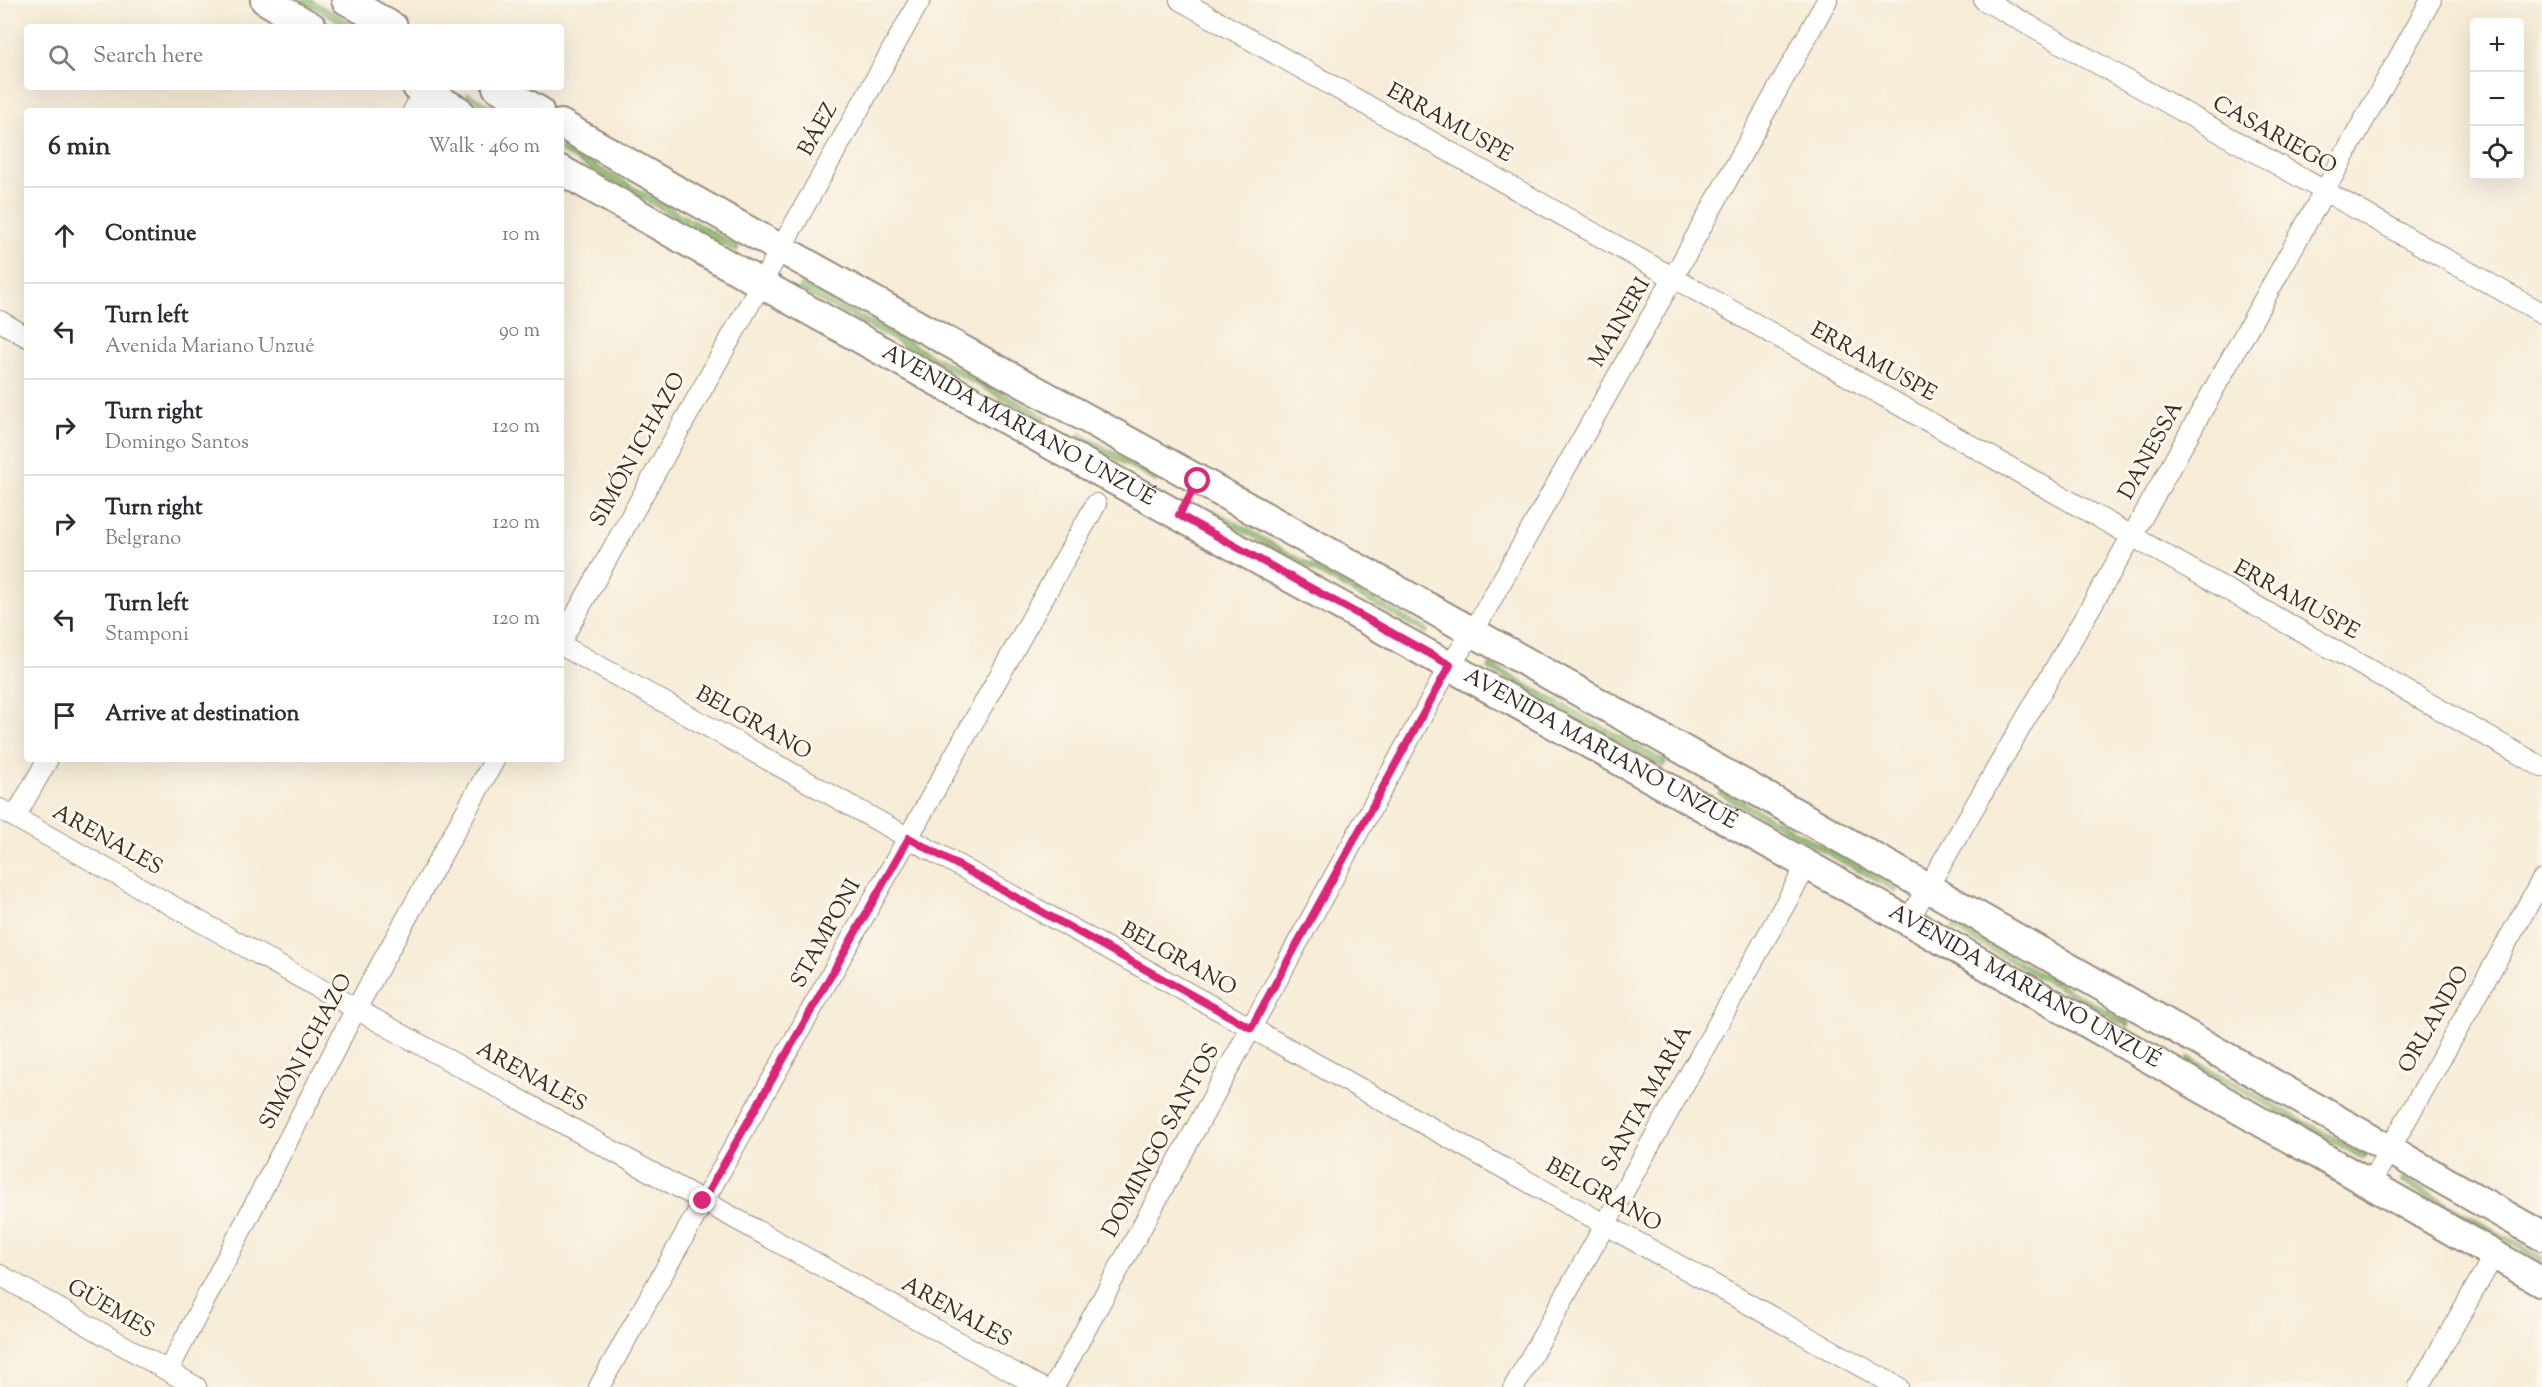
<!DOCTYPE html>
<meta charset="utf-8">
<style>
:root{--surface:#fff;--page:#f2f2f3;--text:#2b2b33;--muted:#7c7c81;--line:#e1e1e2}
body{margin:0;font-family:"Sorts Mill Goudy",serif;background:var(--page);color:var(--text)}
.controls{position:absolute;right:18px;top:18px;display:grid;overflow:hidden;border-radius:6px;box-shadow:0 6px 24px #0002}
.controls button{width:54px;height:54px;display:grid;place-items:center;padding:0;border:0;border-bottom:2px solid var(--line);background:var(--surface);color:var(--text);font:30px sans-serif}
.stop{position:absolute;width:18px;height:18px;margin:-14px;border:4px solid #db2777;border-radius:50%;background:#fff}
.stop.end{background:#db2777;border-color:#fff;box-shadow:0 2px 6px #0008}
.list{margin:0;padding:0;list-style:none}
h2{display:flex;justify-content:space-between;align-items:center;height:78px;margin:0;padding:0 24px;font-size:26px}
h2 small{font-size:20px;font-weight:400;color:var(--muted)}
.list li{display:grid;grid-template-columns:39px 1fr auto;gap:18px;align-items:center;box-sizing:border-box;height:96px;padding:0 24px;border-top:2px solid var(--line)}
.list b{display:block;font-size:22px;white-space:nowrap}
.list p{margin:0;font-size:20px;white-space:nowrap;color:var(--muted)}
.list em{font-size:20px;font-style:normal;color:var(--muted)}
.icon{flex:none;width:33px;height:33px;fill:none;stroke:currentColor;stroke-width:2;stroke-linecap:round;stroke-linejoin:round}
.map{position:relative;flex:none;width:2542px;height:1387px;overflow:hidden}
.search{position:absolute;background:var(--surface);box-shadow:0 6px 24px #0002;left:24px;top:24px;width:540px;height:66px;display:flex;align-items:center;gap:15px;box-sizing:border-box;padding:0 21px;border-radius:6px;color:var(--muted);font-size:22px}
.panel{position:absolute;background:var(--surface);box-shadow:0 6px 24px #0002;left:24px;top:108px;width:540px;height:654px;border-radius:6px}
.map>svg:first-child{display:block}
.green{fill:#9acd7e;stroke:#6a7c4e;stroke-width:1.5}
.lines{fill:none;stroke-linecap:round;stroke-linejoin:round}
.minor-casing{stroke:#988b7a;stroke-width:22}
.secondary-casing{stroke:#988b7a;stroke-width:32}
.minor{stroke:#fff;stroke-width:20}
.secondary{stroke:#fff;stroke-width:28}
.route{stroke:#db2777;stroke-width:8}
.labels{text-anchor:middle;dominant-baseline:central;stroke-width:6;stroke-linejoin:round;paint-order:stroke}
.street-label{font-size:22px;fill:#3b2a1e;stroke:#fbf7ec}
</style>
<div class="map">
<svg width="2542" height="1387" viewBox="0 0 2542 1387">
<rect width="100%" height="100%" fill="#fbf7ec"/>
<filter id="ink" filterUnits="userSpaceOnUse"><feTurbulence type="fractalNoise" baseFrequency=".0167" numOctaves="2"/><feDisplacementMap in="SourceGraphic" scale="12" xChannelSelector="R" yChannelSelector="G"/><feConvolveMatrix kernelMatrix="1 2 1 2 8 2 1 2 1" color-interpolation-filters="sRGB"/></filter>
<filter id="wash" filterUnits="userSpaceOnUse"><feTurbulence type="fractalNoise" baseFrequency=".008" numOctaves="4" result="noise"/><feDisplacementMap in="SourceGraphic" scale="24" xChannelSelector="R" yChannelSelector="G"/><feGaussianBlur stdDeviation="1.35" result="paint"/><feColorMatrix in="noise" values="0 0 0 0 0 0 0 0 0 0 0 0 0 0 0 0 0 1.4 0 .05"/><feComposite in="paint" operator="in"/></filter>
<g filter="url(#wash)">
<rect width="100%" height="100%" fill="#f6ecd7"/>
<path class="green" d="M301,0h10l48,27h-10z
M468,93l31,18h-10l-23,-13z
M561,146l178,101 -3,5 -175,-100z
M801,284l246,133 -3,4 -246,-132z
M1080,433l78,45 -2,4 -78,-44z
M1213,510l215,120 -2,4 -215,-120z
M1490,664l176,98 -3,5 -176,-99z
M1722,790l176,98 -2,4 -177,-98z
M1954,925l176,98 -2,4 -176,-98z
M2189,1057l177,98 -3,4 -176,-98z
M2403,1178l139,79v5l-141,-80z"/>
</g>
<g filter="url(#ink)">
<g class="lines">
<defs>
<path id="minor" d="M1180,0l1362,767
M1984,0l558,313
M413,111l13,-24
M0,321l27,16
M561,641l359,-641
M561,645l1337,742
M0,809l356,200 684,378
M15,817l33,-58
M1908,921l224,-385 299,-536
M2370,1184l172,-304
M0,1275l196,112
M168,1371l188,-362 139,-250
M599,1387l497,-883
M1054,1387l396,-722 23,-33 200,-354 154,-278
M1514,1387l293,-522
M2419,1387l75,-132"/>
<g id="secondary">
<path d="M265,0l47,27"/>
<path d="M346,0l47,27"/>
<path d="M417,87l42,24"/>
<path d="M497,87l42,24"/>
<path d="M561,124c303,175 612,340 917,511 356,198 710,400 1064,601"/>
<path id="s1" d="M561,170l199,113 1148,638 634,361"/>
</g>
</defs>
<use href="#minor" class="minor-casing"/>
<use href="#secondary" class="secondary-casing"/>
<use href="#minor" class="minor"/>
<use href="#secondary" class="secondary"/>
</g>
</g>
<g class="lines" filter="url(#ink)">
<path class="route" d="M703,1201l206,-363 342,190 199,-363 -271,-150 19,-34"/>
</g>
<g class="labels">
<g class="street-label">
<text transform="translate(1449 124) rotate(29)">ERRAMUSPE</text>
<text transform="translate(819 130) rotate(-61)">BÁEZ</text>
<text transform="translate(2274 136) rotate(29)">CASARIEGO</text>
<text transform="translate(1621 323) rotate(-60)">MAINERI</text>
<text transform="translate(1873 363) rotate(29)">ERRAMUSPE</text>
<text stroke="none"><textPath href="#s1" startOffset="524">AVENIDA MARIANO UNZUÉ</textPath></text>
<text transform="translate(639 450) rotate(-61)">SIMÓN ICHAZO</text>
<text transform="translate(2152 451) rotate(-61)">DANESSA</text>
<text transform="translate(2296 601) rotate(29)">ERRAMUSPE</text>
<text transform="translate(753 724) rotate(29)">BELGRANO</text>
<text stroke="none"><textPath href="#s1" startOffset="1190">AVENIDA MARIANO UNZUÉ</textPath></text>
<text transform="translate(107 841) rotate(29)">ARENALES</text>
<text transform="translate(827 934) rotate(-61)">STAMPONI</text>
<text transform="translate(1178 960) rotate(29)">BELGRANO</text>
<text stroke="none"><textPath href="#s1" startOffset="1676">AVENIDA MARIANO UNZUÉ</textPath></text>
<text transform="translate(2435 1020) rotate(-60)">ORLANDO</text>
<text transform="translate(307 1052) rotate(-62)">SIMÓN ICHAZO</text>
<text transform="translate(531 1078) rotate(29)">ARENALES</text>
<text transform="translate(1648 1099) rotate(-61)">SANTA MARÍA</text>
<text transform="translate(1162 1141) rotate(-61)">DOMINGO SANTOS</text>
<text transform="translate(1603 1196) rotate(29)">BELGRANO</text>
<text transform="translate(110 1310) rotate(30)">GÜEMES</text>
<text transform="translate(956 1313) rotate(29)">ARENALES</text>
</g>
</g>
</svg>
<div class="controls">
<button>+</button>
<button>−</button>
<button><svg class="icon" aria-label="locate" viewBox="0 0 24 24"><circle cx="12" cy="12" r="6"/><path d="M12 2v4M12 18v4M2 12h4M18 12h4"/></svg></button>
</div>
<div class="stop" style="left:1198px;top:481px"></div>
<div class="stop end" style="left:703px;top:1201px"></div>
<div class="search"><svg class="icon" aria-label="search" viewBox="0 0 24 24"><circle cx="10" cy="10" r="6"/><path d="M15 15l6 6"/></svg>Search here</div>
<section class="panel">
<h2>6 min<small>Walk · 460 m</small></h2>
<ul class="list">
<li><svg class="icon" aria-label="ahead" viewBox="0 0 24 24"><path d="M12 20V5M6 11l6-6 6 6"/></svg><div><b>Continue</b></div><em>10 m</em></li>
<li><svg class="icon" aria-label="left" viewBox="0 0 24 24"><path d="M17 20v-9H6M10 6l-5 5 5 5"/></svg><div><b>Turn left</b><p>Avenida Mariano Unzué</p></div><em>90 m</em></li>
<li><svg class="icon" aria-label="right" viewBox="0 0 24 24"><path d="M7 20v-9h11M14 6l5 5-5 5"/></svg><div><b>Turn right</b><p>Domingo Santos</p></div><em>120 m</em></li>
<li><svg class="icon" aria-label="right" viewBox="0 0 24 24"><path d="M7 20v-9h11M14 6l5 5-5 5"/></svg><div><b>Turn right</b><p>Belgrano</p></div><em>120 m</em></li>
<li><svg class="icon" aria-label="left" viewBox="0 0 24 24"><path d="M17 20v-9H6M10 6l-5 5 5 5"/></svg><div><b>Turn left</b><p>Stamponi</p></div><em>120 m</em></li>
<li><svg class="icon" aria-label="arrive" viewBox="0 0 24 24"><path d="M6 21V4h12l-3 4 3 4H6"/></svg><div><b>Arrive at destination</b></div></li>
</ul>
</section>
</div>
